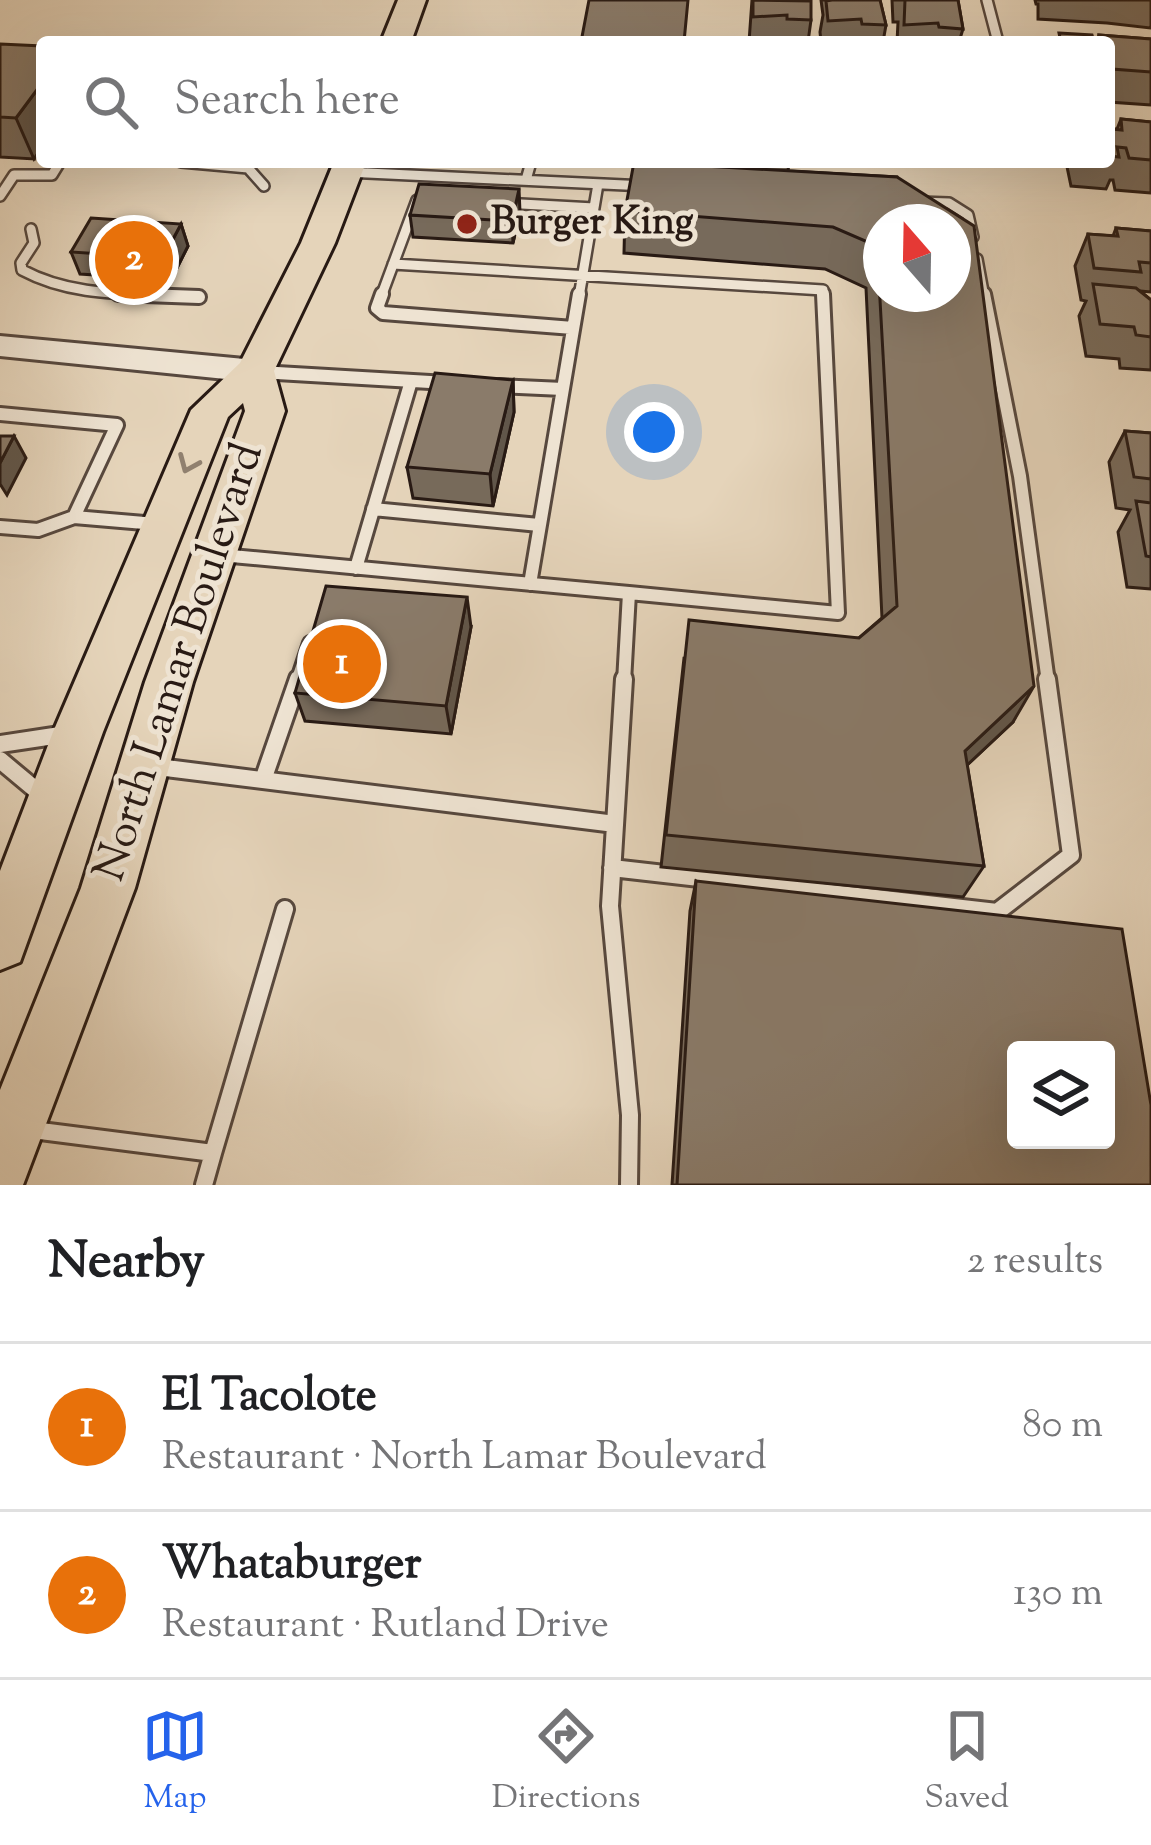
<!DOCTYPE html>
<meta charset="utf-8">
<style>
:root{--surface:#fff;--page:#f2f2f2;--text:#202124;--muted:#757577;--line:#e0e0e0;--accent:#2563eb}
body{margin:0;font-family:"Sorts Mill Goudy",serif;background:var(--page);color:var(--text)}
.controls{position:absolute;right:36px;bottom:36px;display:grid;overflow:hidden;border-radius:12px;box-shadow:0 12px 48px #0002}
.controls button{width:108px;height:108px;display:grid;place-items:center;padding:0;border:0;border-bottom:3px solid var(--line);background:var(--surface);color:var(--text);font:60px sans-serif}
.compass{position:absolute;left:863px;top:204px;width:108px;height:108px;border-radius:50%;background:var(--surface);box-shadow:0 12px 48px #0002;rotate:340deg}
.you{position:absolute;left:654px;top:432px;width:42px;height:42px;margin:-30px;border:9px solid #fff;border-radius:50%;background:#1a73e8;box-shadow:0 0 0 18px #1a73e833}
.badge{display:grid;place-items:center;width:78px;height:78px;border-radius:50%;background:var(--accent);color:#fff;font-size:39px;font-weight:700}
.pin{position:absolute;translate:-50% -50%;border:6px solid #fff;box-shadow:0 3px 12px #0006}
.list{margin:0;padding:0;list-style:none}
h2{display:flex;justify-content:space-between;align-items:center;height:156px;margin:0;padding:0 48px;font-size:51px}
h2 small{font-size:39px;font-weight:400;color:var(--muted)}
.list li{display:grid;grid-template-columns:78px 1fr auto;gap:36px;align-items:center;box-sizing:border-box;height:168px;padding:0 48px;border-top:3px solid var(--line)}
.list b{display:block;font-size:45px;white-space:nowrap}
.list p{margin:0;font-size:39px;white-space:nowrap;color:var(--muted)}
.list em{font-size:39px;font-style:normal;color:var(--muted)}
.icon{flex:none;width:66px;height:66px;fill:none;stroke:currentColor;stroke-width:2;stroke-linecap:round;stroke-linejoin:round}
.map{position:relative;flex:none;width:1151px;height:1185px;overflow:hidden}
.search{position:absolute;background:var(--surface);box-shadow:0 12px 48px #0002;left:36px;right:36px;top:36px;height:132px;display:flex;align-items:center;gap:30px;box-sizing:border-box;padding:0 42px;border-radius:12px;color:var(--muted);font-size:45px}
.sheet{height:492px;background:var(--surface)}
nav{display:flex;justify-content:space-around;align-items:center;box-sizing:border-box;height:168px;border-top:3px solid var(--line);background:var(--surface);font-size:33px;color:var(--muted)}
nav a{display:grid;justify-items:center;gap:6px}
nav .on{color:var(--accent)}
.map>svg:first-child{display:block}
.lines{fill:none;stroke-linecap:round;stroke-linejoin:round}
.service-far2-casing{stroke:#57483e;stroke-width:14}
.service-far1-casing{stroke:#57483e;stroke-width:18}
.service-casing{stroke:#57483e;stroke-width:22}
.tertiary-casing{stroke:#57483e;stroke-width:6}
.primary-casing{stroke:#281a14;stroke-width:6}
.service-far2{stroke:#eee3d2;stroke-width:9}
.service-far1{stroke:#eee3d2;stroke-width:12}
.service{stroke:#eee3d2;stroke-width:16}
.tertiary{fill:#eee3d2;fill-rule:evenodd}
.primary{fill:#e5d4ba;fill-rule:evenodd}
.wall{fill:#776a5b;stroke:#281a14;stroke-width:3}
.shaded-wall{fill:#61564a;stroke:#281a14;stroke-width:3}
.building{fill:#8a7b6a;stroke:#281a14;stroke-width:3;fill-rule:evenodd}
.oneway{stroke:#90806f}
.poi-dot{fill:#8f2418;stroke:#eee3d2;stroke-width:4.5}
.labels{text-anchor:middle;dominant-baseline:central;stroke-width:10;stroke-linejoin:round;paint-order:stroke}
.far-poi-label{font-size:39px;font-weight:bold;fill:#281a14;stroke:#eee3d2;text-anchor:start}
.street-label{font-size:45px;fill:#281a14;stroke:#eee3d2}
</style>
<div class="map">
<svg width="1151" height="1185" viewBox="0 0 1151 1185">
<rect width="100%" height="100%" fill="#e5d4ba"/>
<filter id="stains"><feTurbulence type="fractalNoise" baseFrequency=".00167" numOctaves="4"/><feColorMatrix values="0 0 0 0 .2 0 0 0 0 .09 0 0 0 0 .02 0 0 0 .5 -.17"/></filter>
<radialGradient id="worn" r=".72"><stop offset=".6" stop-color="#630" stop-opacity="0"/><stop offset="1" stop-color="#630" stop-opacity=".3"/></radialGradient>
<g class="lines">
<defs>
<path id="service-far2" d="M987,0l11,42
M181,162l67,6 16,18
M346,172l300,14
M526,180l5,-18
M0,196l14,-21h38l8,-13
M920,202l29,1 19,12 5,22
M503,203l91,5
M31,229l3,14 -13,20 1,7c52,28 111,23 168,27
M977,259l7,38
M393,264l430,26v7
M381,297l36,-97
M579,297l19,-113"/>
<path id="service-far1" d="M118,294l81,3
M382,294l-5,14 6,5 190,15
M984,294l36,182 28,206
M260,372l187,11
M499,386l64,3
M0,414l117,11 -43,92 82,7
M373,509l166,16
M0,527l38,3 36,-13
M221,555l408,38 -5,89
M356,568l55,-187
M530,584l49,-290
M629,593l209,20 -15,-319
M297,682l13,-39"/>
<path id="service" d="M624,679l-14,227 20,209 -1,70
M0,744l67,-10
M0,760l42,35
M150,766l465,58
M263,780l35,-101
M612,868l385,44 74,-57 -24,-176
M25,1129l188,24 -9,32
M213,1153l72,-244"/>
<path id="tertiary" d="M0,336l255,24 11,4 4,7 -4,7 -11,4 -255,-26z"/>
<path id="primary" d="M398,0h28l-15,42h-30z
M334,162h32l-31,81 -61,128 11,40 -92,271 -58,206 -112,297h-23v-95l81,-202 64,-206 100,-271 -2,-8 -15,14 -125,315 -83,230 -20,8v-99l53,-139 138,-322 49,-47 61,-120z"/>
</defs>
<use href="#service-far2" class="service-far2-casing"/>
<use href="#service-far1" class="service-far1-casing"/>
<use href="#service" class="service-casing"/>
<use href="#tertiary" class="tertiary-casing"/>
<use href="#primary" class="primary-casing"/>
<use href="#service-far2" class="service-far2"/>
<use href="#service-far1" class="service-far1"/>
<use href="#service" class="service"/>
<use href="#tertiary" class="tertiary"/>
<use href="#primary" class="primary"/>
</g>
<path class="wall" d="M752,0h55l4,20 -3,22h-59z
M821,0h59l6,25 -3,17h-62l-1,-10 3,-17z
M892,0h66l5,29 -4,13h-62l1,-20h-5z
M1035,0h116v26l-1,2 -43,-5 -69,-4v-15h-2z
M1099,35l52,4v66l-42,-3v-60h-13z
M0,44l34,115 -34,-2z
M1121,119l30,3v71l-36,-3 -2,-10h-3l-4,9 -35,-3 -5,-24h43v-38l3,5h5z
M746,162h43l-1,9 109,6 116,545 -46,43 17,101 -21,31 -302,-30 23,-209 175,-20 23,-20 -16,-330 -41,-19 -201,-16 1,-42 120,-43z
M520,212l-7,31 -100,-6 -3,-22z
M181,224l7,22 -17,34 -91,-6 -9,-22z
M1116,228l35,3v61l-11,-1 11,9v70l-31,-2 -1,-9 -33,-3 -7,-40 7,-15 -5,-1 -6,-34 13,-32 25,2z
M513,380l1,32 -21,94 -80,-8 -6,-31z
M1125,431l26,2v156l-24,-2 -9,-55 12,-22 -14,-2 -7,-46z
M471,627l-20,107 -146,-13 -10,-28z
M696,881l455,304h-479l18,-274z"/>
<path class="shaded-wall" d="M42,83v64l-8,12 -18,-41z
M519,189l1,23 -7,31 -1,-22z
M181,224l7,22 -17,34 -8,-22z
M513,380l1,32 -21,94 -3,-32z
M14,436l12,22 -19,37 -7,-11v-21z
M467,597l4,30 -20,107 -5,-28z
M1034,686l-21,36 -67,63 19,-34z"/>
<path class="building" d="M589,0h99l-4,42h-103z
M753,0l58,1v19l-24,-1v-4l-34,2z
M832,0h48l6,25 -24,-1 -1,-5 -33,2 -2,-20z
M905,0h53l5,29 -24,-2 -1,-4 -34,2z
M1059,33l33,2 2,7h-33z
M1099,35l52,4v33l-39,-3 -3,-9v-18h-8z
M0,44l42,2v37l-26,35 -16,-1z
M1121,119l30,3v38l-22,-2 -3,-10 -9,-1 2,10 -10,-1v-32l3,5 10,1z
M634,162l263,15 77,49 60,460 -69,65 19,115 -318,-31 23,-215 170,18 38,-32 -20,-360 -44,-19 -208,-16zM881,222h72v72h-72z
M419,184l100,5 -7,32 -102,-6z
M91,218l90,6 -18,34 -92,-6z
M1116,228l35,3v32l-12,-1 2,10 -47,-4 -6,-34 30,2z
M1093,284l43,4 15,12v37l-15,-2 -2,-8 -34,-3z
M435,373l78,7 -23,94 -83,-7z
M1125,431l26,2v46l-17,-2z
M0,436h14l-14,27z
M1136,501l15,2v54l-5,-1z
M326,586l141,11 -21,109 -151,-13z
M696,881l426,48 29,176v80h-474zM1016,1050h90v90h-90z"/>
<defs><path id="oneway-chevron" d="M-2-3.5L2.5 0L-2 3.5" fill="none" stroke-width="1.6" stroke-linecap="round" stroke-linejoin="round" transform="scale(3)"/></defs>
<use class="oneway" href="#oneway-chevron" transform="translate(188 464) rotate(113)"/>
<circle class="poi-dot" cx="467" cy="224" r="12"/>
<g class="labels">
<g class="far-poi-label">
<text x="491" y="224">Burger King</text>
</g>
<g class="street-label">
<text transform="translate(181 663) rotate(-72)">North Lamar Boulevard</text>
</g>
</g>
<rect width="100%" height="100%" filter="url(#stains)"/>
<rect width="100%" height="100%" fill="url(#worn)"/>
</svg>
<div class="controls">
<button><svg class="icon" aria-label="layers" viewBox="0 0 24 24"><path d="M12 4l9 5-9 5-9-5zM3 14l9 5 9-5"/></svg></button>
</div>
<svg class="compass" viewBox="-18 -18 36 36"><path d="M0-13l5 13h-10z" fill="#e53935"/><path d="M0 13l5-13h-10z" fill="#757577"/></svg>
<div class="you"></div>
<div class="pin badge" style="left:342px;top:664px;background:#e8710a">1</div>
<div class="pin badge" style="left:134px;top:260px;background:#e8710a">2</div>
<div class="search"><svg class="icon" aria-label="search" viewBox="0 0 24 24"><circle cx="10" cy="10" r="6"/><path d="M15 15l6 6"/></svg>Search here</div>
</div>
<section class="sheet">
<h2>Nearby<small>2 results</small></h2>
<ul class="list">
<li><span class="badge" style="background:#e8710a">1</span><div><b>El Tacolote</b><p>Restaurant · North Lamar Boulevard</p></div><em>80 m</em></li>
<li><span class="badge" style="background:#e8710a">2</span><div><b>Whataburger</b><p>Restaurant · Rutland Drive</p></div><em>130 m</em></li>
</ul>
</section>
<nav>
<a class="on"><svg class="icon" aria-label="map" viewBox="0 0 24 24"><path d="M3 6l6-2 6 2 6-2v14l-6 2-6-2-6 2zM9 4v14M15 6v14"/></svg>Map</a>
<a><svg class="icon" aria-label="directions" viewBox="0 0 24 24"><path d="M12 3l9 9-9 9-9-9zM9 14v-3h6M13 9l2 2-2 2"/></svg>Directions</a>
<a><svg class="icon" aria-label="saved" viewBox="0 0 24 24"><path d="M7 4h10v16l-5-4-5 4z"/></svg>Saved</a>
</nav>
